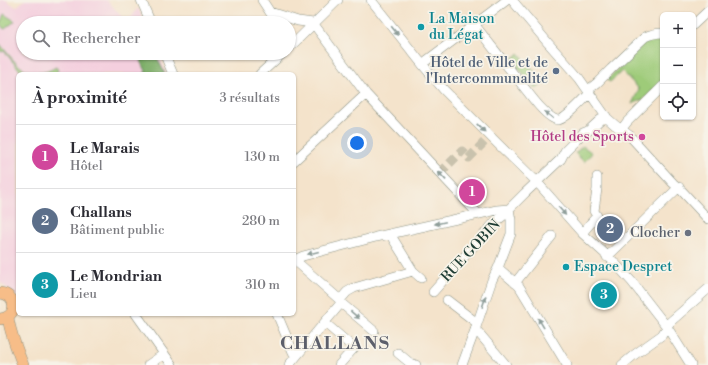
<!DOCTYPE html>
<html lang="fr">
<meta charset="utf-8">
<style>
:root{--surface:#fff;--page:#f2f2f3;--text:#2b2b33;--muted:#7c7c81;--line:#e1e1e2;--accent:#d1495b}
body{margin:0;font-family:"Libre Bodoni",serif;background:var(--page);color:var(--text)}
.controls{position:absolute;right:12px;top:12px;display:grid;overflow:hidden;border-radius:6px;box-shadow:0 1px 3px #0004}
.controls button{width:36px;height:36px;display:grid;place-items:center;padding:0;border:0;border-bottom:1px solid var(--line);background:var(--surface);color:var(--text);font:20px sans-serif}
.you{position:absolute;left:357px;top:143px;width:14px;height:14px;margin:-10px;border:3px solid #fff;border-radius:50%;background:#1a73e8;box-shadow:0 0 0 6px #1a73e833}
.badge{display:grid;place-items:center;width:26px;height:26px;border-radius:50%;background:var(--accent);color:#fff;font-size:13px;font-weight:700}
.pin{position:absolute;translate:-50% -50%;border:2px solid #fff;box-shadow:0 1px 4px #0006}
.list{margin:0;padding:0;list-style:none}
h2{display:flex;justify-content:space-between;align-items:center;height:52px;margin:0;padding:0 16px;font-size:17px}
h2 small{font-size:13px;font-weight:400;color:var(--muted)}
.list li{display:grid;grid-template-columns:26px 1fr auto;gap:12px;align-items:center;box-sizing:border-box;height:64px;padding:0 16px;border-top:1px solid var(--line)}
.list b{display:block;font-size:15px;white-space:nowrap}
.list p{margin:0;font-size:13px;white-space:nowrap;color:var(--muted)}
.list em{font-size:13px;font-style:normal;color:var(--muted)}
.icon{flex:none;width:22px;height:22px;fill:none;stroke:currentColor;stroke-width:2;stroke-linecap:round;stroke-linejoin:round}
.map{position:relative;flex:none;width:708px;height:365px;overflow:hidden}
.search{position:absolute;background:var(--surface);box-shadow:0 1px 3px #0004;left:16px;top:16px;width:280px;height:44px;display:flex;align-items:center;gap:10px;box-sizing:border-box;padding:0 14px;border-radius:22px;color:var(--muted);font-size:15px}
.panel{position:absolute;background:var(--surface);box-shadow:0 1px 3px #0004;left:16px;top:72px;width:280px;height:244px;border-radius:6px}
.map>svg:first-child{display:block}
.built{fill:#f4cfde}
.green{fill:#9ecb79;stroke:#5e8456}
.forest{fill:#7eaf69;stroke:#4e764e}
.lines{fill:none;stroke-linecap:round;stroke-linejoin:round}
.minor-tunnel{stroke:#c9c2ad;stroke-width:9;stroke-dasharray:9 4.5;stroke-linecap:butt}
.minor-casing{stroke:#8a9080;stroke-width:10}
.major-casing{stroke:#8a9080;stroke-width:12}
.minor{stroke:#fff;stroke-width:9}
.major{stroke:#f7bd88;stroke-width:11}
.oneway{fill:#8f9e9a}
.culture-dot{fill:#0f9aa8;stroke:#f7f3e8;stroke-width:1.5}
.service-dot{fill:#5c6f8a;stroke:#f7f3e8;stroke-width:1.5}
.hotel-dot{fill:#d1479c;stroke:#f7f3e8;stroke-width:1.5}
.worship-dot{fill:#6b7280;stroke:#f7f3e8;stroke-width:1.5}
.labels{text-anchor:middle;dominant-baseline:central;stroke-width:3.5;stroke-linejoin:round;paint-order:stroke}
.culture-label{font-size:14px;fill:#0d838f;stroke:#f7f3e8;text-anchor:start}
.service-label{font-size:14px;fill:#4e5e75;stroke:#f7f3e8;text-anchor:end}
.hotel-label{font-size:14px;fill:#b23c85;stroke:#f7f3e8;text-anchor:end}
.worship-label{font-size:14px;fill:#5b616d;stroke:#f7f3e8;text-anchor:end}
.street-label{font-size:14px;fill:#1f3d34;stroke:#f7f3e8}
.district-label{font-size:18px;font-weight:bold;letter-spacing:1px;fill:#5c5f6b;stroke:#f7f3e8}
</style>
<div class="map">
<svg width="708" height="365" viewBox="0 0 708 365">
<rect width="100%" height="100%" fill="#f7f3e8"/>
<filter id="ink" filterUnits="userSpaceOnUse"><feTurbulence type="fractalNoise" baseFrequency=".025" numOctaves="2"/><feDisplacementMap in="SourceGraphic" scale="8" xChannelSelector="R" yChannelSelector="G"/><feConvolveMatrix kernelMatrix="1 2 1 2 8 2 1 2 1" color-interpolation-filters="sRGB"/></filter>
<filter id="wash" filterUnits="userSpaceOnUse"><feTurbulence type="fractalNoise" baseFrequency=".012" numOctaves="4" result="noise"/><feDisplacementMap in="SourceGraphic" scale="16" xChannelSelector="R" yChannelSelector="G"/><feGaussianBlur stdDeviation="0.9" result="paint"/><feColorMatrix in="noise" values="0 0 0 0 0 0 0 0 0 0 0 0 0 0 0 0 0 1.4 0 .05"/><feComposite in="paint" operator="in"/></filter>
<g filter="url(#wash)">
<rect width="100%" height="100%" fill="#f4e3cb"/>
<path class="built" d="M0,0h6l10,7 9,-7h82l20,23 11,-15 7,15h-122v30h135l9,21h-149v224l-18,-16z"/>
<path class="green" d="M4,14l11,7 -10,8 -2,-1 -3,-4z
M663,35v45l-19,19 -12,5 7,-15 -17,-18 -12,11 -3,-2 38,-40z
M0,44c16,20 29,39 56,23l2,3 -3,4h-32l-19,-23 -3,1 -1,-1z
M519,53l25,30 -8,6 -26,-31 2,-2 2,2z
M583,146l9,7 -8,9 -9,-9z"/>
<path class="forest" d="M145,53h10l10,21h-21l2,-3 -5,-10z"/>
</g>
<g filter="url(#ink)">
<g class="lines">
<path class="minor-tunnel" d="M440,173l22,-22 7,7 21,-22"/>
<defs>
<path id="minor" d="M141,0l10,23
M262,0l15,23
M371,0l51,64 22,26 55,55 37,36 46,52 31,28 19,21 35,45 24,38
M512,0l36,43 31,35 28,40 8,7 14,10 44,48 9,8 26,28
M270,12l28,9 15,2
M313,23l53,71 112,120
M474,24l60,76c4,5 17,20 24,20 7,0 27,-22 32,-27
M693,25l15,-14
M289,48l49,-48
M164,53l9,21
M422,64l85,-64
M260,74l23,-21
M588,90l9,-7 14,-14 34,-32c6,-3 11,-4 18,-4
M621,130l6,-8 36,-36
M294,161l72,-67
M582,233l15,-17 -3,-5 3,-22v-12
M390,234l23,37 8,7
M607,257l72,-70
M296,259l2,4 42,37 1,3 33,28
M294,260l9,-4 73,-19 121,-27 12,-1
M498,268l21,18 48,79
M515,283l37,-47
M433,292l61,-69 9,-7 6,-7 16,-16 36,-34 4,-8 18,-18 5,-2 12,-11 6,-4
M340,300l7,-8 7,-4 59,-17
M447,300l30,23
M136,314l36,51
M277,314l16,38 3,4
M325,323l29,25 -15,17
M475,330l3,2 28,33
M398,353l12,10 6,2
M148,365l16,-11
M289,365l52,-62
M462,365l13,-35 17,-50 6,-12 13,-34v-14l-2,-11
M622,365l12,-10 28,-20 8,-13 38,-33"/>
<path id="major" d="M0,293c18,2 18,24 0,26
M8,317c2,16 9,33 15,48"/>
</defs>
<use href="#minor" class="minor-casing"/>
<use href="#major" class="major-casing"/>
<use href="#minor" class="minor"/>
<use href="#major" class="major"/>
</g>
<defs><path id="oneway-solid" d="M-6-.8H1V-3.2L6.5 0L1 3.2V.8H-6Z"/></defs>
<g class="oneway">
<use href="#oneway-solid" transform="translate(395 31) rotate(51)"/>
<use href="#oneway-solid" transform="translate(549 115) rotate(-141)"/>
<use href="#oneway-solid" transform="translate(481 128) rotate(44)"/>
<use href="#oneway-solid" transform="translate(442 176) rotate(-133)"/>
<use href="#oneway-solid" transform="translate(562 211) rotate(49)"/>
<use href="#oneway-solid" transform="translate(440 223) rotate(168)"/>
<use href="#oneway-solid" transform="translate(313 253) rotate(166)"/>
<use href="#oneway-solid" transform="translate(484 302) rotate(-71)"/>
<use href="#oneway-solid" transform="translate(355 315) rotate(41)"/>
<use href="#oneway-solid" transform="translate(541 323) rotate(-121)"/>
</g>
</g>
<g class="culture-dot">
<circle cx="421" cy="27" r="4"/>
<circle cx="566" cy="267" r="4"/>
</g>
<circle class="service-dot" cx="556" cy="71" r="4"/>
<circle class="hotel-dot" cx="642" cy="137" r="4"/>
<circle class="worship-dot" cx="688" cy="233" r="4"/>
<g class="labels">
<g class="culture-label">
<text x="429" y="19">La Maison<tspan x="429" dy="16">du Légat</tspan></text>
<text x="574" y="267">Espace Despret</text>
</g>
<g class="service-label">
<text x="548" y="63">Hôtel de Ville et de<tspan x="548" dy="16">l'Intercommunalité</tspan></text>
</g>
<g class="hotel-label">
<text x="634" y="137">Hôtel des Sports</text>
</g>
<g class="worship-label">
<text x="680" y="233">Clocher</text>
</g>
<g class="street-label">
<text transform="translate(471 251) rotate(-47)">RUE GOBIN</text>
</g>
<g class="district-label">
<text x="335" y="343">CHALLANS</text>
</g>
</g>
</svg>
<div class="controls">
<button>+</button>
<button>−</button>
<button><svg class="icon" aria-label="locate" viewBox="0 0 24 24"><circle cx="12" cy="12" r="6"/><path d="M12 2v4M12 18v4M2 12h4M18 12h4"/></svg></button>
</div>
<div class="you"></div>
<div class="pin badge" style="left:472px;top:192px;background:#d1479c">1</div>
<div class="pin badge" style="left:610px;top:229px;background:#5c6f8a">2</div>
<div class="pin badge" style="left:604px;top:295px;background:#0f9aa8">3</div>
<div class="search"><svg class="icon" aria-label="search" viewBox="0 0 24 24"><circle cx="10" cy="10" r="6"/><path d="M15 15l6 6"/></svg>Rechercher</div>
<section class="panel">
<h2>À proximité<small>3 résultats</small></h2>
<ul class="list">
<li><span class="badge" style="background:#d1479c">1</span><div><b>Le Marais</b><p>Hôtel</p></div><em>130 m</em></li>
<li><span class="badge" style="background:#5c6f8a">2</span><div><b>Challans</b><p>Bâtiment public</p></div><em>280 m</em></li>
<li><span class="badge" style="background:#0f9aa8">3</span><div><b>Le Mondrian</b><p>Lieu</p></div><em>310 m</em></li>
</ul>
</section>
</div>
